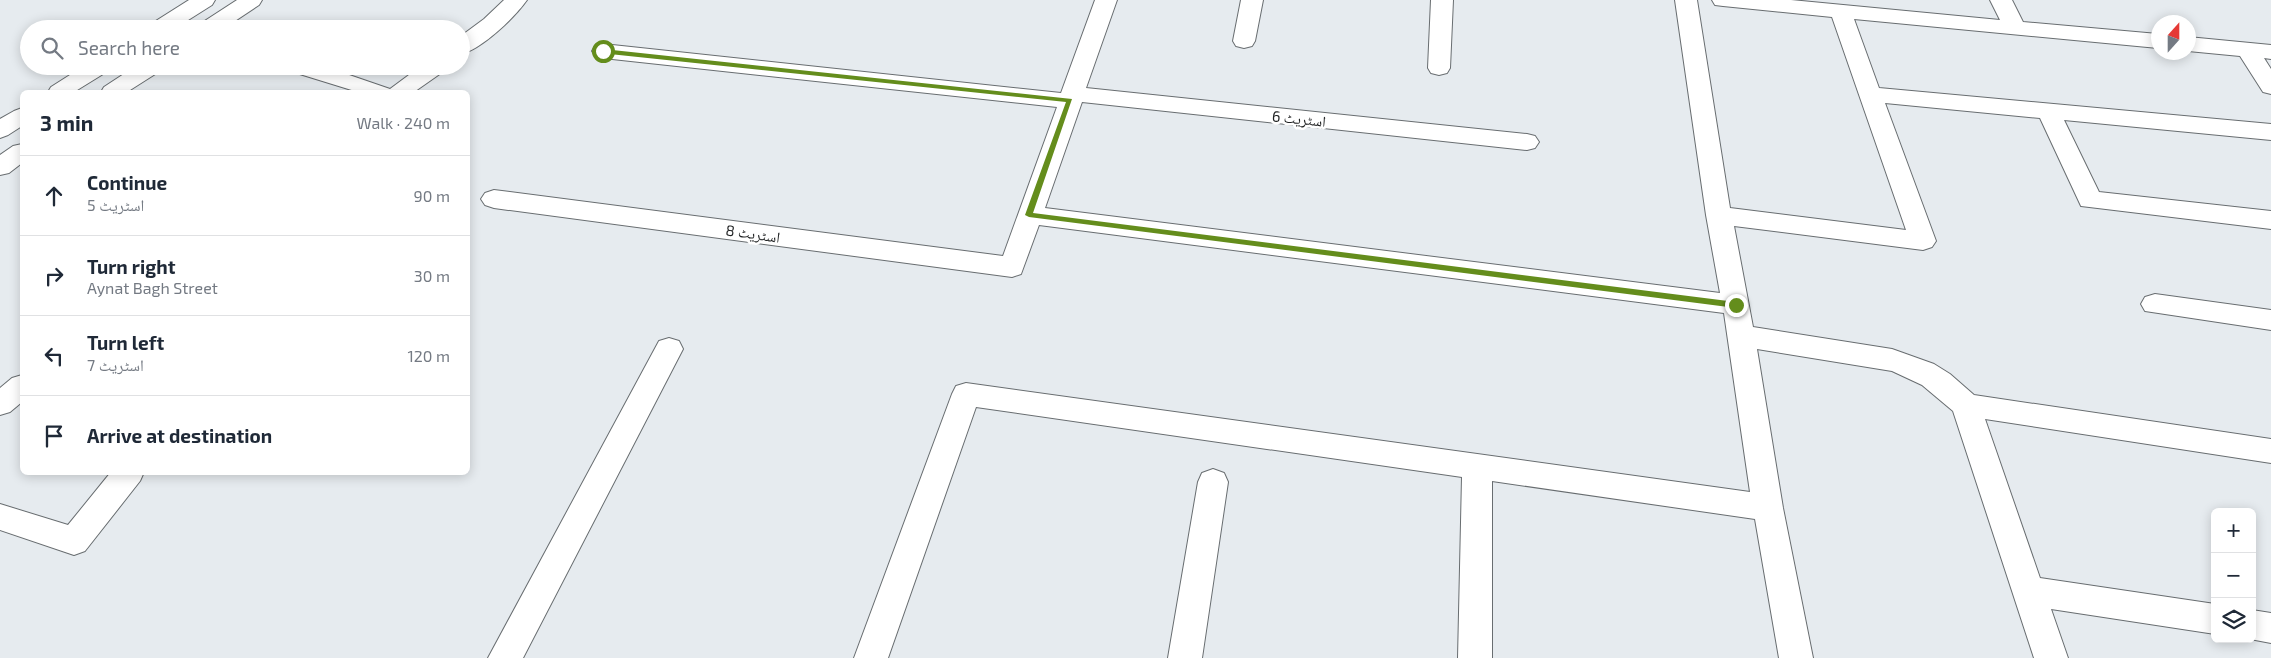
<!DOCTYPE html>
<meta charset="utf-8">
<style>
:root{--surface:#fff;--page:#f2f2f3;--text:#1f2937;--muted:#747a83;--line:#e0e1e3}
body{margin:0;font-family:"Exo 2","Noto Naskh Arabic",sans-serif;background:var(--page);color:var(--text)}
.controls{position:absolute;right:15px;bottom:15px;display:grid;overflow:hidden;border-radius:8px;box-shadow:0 2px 12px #0003}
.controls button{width:45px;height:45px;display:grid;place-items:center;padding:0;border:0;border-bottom:1px solid var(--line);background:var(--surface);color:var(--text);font:25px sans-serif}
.compass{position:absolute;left:2151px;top:15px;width:45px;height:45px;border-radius:50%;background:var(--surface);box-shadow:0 2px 12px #0003;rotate:21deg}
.stop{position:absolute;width:15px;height:15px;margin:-11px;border:4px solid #648d1c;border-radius:50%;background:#fff}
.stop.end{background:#648d1c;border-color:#fff;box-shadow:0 1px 5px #0008}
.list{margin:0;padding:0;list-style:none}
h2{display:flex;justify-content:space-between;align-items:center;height:65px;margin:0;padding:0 20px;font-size:21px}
h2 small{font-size:16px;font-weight:400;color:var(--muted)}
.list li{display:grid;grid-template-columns:32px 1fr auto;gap:15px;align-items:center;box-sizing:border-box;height:80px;padding:0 20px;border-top:1px solid var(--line)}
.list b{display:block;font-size:19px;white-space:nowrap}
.list p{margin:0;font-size:16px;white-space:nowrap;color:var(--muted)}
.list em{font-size:16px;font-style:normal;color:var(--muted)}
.icon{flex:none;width:28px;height:28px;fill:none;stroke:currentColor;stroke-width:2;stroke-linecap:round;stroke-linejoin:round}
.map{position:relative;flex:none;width:2271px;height:658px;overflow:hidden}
.search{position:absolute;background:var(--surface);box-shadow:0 2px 12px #0003;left:20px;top:20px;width:450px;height:55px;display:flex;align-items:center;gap:12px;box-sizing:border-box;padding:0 18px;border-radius:28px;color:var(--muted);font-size:19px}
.panel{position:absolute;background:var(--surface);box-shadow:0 2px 12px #0003;left:20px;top:90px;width:450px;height:385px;border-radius:8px}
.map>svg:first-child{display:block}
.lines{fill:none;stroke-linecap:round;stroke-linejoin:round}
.minor-casing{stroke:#686d70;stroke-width:2}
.major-casing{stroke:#686d70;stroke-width:2}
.minor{fill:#fff;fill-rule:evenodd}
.major{fill:#fff;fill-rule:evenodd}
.route{fill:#648d1c}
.labels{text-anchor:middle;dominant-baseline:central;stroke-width:5;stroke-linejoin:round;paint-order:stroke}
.street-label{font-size:15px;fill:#1f2122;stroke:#fff}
</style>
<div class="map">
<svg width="2271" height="658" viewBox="0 0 2271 658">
<rect width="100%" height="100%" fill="#e6ebef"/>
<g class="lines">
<defs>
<path id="minor" d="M504,0h23c-12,17 -45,49 -66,54v-18l23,-17z
M1095,0h22l-31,88 441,46 8,2 4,6 -4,6 -8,2 -445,-48 -37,106 675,85 -14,-78 -31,-215h22l33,208 176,22 -74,-213 -109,-11 -8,-1 -3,-5h79l209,20 -10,-20h22l11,22 135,12v14l-304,-29 25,69 392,36v16l-207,-20 35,72 172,19v18l-190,-23 -41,-88 -155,-15 51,138 -4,6 -9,3 -189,-24 19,101 139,22 42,15 16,10 24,21 297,44v24l-286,-44 55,159 175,26v30l-164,-25 17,49h-34l-81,-247 -31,-26 -30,-14 -135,-22 26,159 30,150h-34l-24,-139 -263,-38v177h-34l4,-181 -486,-70 -88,251h-34l98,-264 4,-8 10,-3 784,109 -26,-179 -685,-88 -18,49 -9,3 -518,-69 -9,-3 -4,-6 4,-6 9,-3 509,66 54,-149 -454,-49 -8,-2 -3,-5 3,-5 8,-2 458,49z
M1241,0h22l-8,41 -3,5 -8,2 -8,-2 -3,-5z
M1431,0h22l-3,68 -3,5 -8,2 -8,-2 -3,-5z
M2188,37l83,8v14l-7,-1 7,11v25l-8,-2 -23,-36 -52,-5z
M287,66h36l67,23 31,-23h26l-3,5 -30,21h-56l-68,-21z
M2155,294l116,16v20l-126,-19 -4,-7 4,-7z
M669,338l10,3 4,8 -160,309h-35l171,-317z
M22,375v27l-12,10 -10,3v-27l12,-10z
M1213,469l11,4 4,9 -26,176h-34l30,-176 4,-9z
M111,472h33l-4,9 -55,70 -11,4 -74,-25v-26l68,21z
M2252,610l19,3v30l-21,-4h2z"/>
<path id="major" d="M189,0h26l-3,5 -38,24h-26l3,-5z
M237,0h25l-3,5 -36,24h-26l3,-5z
M84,66h27l-3,5 -34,21h-26l3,-5z
M136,66h27l-3,5 -33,21h-26l3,-5z
M22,108v18l-14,9 -8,3v-19l14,-8z
M22,144v19l-13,10 -9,2v-20l13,-9z"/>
</defs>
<use href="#minor" class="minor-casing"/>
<use href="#major" class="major-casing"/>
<use href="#minor" class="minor"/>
<use href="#major" class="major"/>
</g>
<path class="route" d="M603,49l469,50 -39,114 703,89 4,3 -4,3 -707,-91 -4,-2 41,-113 -466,-49 -1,-2z"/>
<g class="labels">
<g class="street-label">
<text transform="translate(1299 118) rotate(6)">اسٹریٹ 6</text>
<text transform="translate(753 233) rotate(8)">اسٹریٹ 8</text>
</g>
</g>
</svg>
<div class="controls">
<button>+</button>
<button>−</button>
<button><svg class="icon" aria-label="layers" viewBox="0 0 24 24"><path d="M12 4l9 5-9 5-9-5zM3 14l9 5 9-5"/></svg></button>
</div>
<svg class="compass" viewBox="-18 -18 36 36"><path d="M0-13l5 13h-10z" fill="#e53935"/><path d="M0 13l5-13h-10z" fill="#747a83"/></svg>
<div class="stop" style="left:603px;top:51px"></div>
<div class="stop end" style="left:1736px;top:305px"></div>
<div class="search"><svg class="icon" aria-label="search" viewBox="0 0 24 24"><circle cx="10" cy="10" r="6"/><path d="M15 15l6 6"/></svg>Search here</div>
<section class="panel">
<h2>3 min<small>Walk · 240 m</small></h2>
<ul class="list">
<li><svg class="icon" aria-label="ahead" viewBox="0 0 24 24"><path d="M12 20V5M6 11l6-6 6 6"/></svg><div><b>Continue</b><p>اسٹریٹ 5</p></div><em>90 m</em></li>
<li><svg class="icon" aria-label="right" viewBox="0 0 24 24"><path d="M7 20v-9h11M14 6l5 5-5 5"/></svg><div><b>Turn right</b><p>Aynat Bagh Street</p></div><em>30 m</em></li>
<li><svg class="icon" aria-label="left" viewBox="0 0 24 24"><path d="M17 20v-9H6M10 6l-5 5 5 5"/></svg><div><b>Turn left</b><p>اسٹریٹ 7</p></div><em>120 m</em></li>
<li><svg class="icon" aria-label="arrive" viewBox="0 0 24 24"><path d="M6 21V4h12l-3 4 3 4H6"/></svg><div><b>Arrive at destination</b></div></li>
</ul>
</section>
</div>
